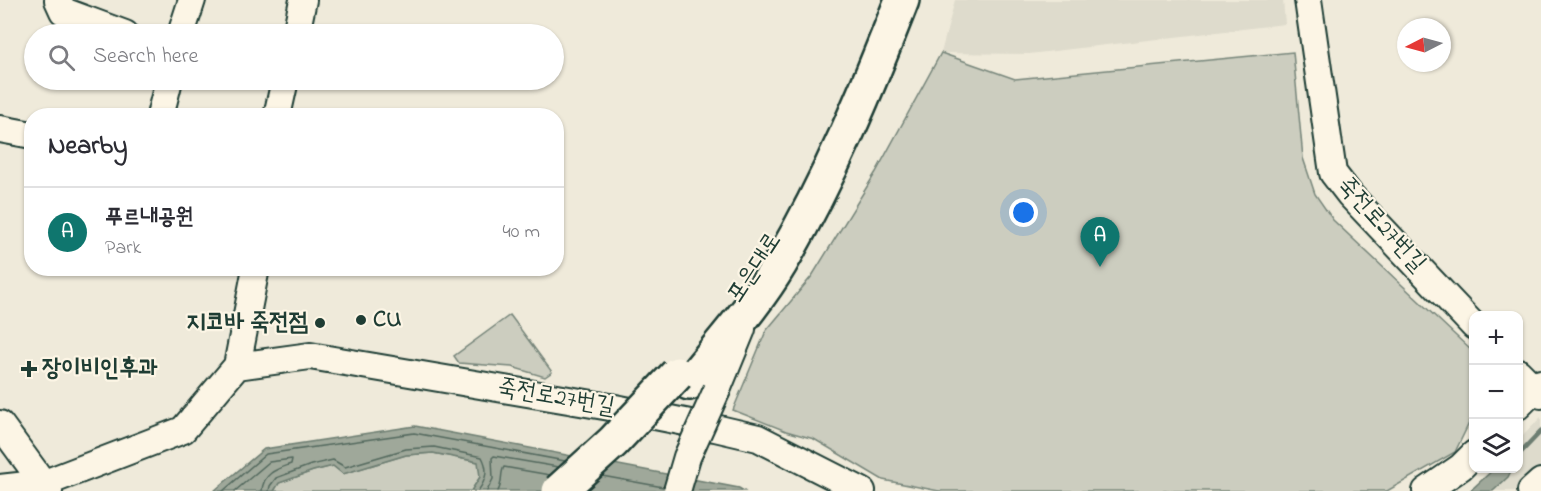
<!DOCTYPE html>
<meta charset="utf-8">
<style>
:root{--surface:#fff;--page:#f2f2f3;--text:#2b2b33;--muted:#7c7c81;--line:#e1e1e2;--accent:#0f766e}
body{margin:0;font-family:"Indie Flower","Poor Story",sans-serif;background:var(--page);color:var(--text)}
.controls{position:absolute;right:18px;bottom:18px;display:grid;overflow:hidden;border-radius:12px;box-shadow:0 2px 4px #0004}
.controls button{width:54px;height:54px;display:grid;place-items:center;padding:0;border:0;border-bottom:2px solid var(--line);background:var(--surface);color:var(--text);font:30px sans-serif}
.compass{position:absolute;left:1397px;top:18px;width:54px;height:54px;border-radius:50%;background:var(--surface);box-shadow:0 2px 4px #0004;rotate:264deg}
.you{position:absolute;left:1024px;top:213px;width:21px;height:21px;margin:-15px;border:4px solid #fff;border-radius:50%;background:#1a73e8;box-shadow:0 0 0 9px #1a73e833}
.badge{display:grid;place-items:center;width:39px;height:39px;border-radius:50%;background:var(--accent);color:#fff;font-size:20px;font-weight:700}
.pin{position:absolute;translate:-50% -50px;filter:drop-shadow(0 2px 3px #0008)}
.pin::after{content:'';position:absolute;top:32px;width:21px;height:18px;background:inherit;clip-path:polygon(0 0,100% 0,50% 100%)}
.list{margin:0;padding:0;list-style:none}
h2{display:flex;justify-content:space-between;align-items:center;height:78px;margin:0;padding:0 24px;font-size:26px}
h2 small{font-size:20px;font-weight:400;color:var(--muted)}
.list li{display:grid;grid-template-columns:39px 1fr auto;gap:18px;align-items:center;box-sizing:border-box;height:90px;padding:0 24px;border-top:2px solid var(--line)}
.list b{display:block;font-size:22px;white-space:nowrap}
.list p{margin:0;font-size:20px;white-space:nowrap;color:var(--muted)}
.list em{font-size:20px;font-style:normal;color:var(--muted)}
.icon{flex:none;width:33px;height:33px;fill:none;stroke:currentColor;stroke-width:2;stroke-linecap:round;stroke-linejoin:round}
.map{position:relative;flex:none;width:1541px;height:491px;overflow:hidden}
.search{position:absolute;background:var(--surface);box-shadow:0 2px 4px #0004;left:24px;top:24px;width:540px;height:66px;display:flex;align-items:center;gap:15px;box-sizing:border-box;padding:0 21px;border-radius:33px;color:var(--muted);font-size:22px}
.panel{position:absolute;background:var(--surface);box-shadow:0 2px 4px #0004;left:24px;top:108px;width:540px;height:168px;border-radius:24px}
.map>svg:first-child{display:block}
.built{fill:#dedbcc}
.green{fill:#cccdbf;stroke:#76857a;stroke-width:1.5}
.water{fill:#9fa89a;stroke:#6c7d71;stroke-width:1.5}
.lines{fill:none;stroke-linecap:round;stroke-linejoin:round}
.shore{stroke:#52685d;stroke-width:1.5}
.stream{stroke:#6c7d71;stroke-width:5}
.minor-casing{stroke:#1f3d34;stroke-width:30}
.highway-casing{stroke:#1f3d34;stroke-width:38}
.minor{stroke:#fcf5e5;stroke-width:26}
.highway{stroke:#fcf5e5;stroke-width:33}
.minor-bridge-casing{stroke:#1f3d34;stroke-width:30;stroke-linecap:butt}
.highway-bridge-casing{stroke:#1f3d34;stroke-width:38;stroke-linecap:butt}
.minor-bridge{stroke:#fcf5e5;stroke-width:26}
.highway-bridge{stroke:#fcf5e5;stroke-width:33}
.poi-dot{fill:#1f3d34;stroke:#fcf5e5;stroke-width:2}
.labels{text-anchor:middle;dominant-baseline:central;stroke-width:4.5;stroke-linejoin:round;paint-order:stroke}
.street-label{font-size:24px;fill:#1f3d34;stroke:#fcf5e5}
.poi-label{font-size:24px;font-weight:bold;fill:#1f3d34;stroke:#fcf5e5;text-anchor:start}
</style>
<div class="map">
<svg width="1541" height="491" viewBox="0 0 1541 491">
<rect width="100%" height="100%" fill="#efeada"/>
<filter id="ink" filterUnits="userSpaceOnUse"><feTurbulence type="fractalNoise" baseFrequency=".0167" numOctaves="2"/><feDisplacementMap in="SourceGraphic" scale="12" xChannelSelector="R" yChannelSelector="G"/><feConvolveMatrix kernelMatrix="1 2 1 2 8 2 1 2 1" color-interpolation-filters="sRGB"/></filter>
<g filter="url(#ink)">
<path class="built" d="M955,0h328l2,24 -256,30 -88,-1z
M1541,417v74h-72l22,-22 27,-1 1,-28z"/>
<path class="green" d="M1293,52l10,106 12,36 18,26 140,132v63l-18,37 -68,39h-448l-56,-11 -69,-41 -28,-8 -53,-21 33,-79 46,-55 64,-104 65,-119 74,26z
M510,315l42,57 -7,5 -33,-10 -53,-4 -5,-7z
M433,453l46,9 1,15 -9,14h-197l5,-8 34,-12 20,-5 10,8 63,-19z"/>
<path class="water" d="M415,426l324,62 5,3h-273l9,-14 -2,-15 -45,-9 -27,2 -63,19 -10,-8 -20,5 -34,12 -5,8h-60l50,-42z
M1494,469h18l-4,8 -15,14h-23z"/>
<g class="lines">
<path class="shore" d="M602,476l61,11
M223,491l43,-37 148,-21 151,28
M235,491l34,-29 23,-3 -1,5c-14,5 -28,9 -29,27
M269,491l1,-5 6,-8 35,-13 22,-5 12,7 61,-18 28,-2 48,10c7,13 4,23 -4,34
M487,491l6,-12 -1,-21 2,-2 64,11
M498,491c5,-8 2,-19 6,-24l46,8"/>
<path class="stream" d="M1518,455l23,-24"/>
<defs>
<path id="minor" d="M58,0l5,11 62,23
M1308,0l25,173 17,22 124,131
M181,34l11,-34
M296,34l7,-34
M160,116l9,-36
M277,116l8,-36
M0,129l32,6
M237,366l73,-10 300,51 105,21 43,10 104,53
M1518,372l23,23
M717,390l25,-61
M1518,406l23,-23
M0,424l49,67
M0,488l45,-5 138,-53 54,-64 19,-98
M1426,491l35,-24 13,-13
M1531,491l10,-9"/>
<path id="highway" d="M689,383c31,-39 66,-77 91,-119 49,-84 87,-174 122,-264"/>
</defs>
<use href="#minor" class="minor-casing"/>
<use href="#highway" class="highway-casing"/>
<use href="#minor" class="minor"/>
<use href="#highway" class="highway"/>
<defs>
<path id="minor-bridge" d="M677,491l10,-34 30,-67"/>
<path id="highway-bridge" d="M559,491l54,-49 64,-68"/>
</defs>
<use href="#minor-bridge" class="minor-bridge-casing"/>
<use href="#highway-bridge" class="highway-bridge-casing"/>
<use href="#minor-bridge" class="minor-bridge"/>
<use href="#highway-bridge" class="highway-bridge"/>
</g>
</g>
<g class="poi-dot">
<circle cx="361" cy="320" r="6"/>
<circle cx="320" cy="323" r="6"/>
<path d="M26 360h6v6h6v6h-6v6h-6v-6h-6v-6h6z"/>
</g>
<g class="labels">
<g class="street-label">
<text transform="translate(1381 225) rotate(48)">죽전로27번길</text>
<text transform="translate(755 268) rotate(-57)">포은대로</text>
<text transform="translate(556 398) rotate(10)">죽전로27번길</text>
</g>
<g class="poi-label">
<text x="373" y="320">CU</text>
<text x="308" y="323" text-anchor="end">지코바 죽전점</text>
<text x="42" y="369">장이비인후과</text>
</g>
</g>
</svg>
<div class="controls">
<button>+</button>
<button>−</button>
<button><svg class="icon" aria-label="layers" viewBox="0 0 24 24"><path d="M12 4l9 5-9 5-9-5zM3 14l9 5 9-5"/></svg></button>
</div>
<svg class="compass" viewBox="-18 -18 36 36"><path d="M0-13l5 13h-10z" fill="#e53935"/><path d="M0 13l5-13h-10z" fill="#7c7c81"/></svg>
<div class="you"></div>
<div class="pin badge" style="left:1100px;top:267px">A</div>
<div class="search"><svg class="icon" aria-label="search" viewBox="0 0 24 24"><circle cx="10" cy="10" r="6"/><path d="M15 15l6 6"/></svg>Search here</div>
<section class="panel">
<h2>Nearby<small></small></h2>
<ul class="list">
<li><span class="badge">A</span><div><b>푸르내공원</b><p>Park</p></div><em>40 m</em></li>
</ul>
</section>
</div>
